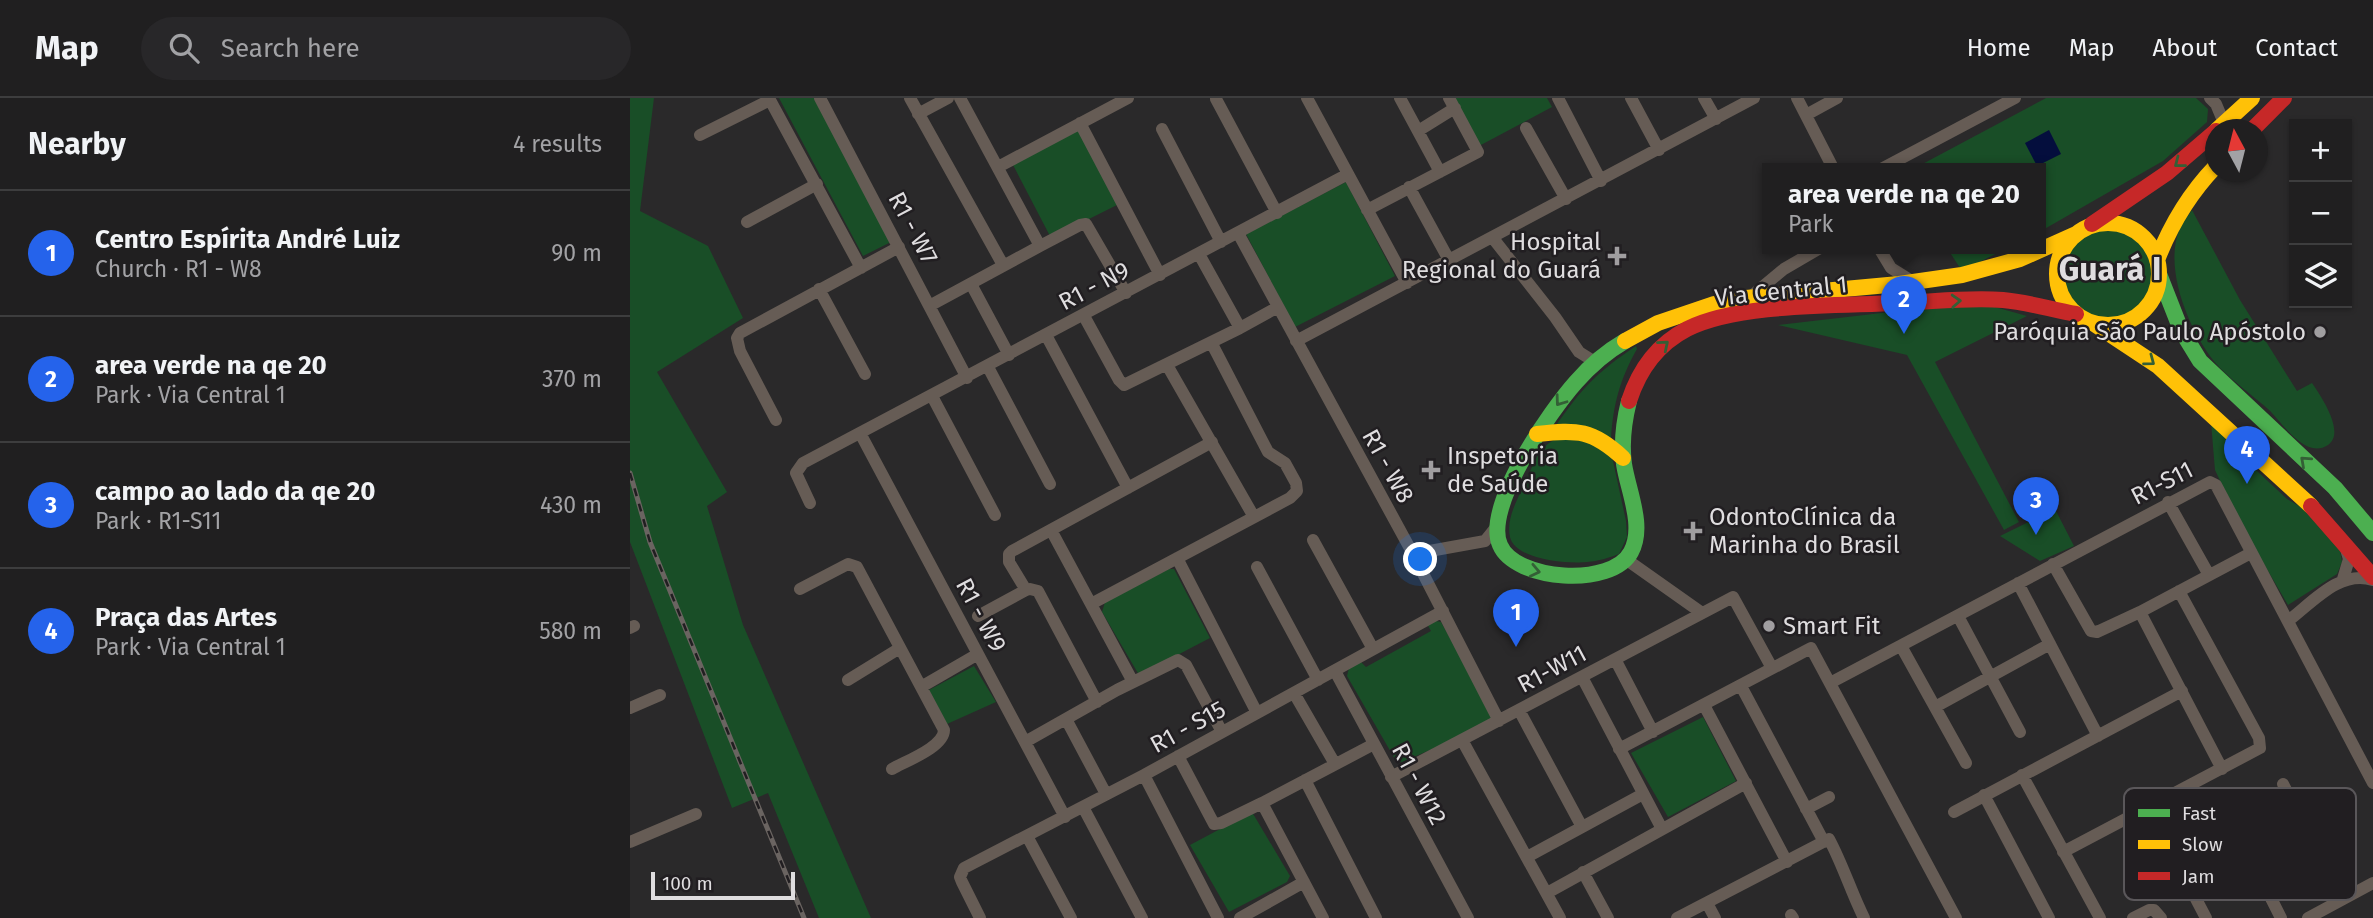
<!DOCTYPE html>
<meta charset="utf-8">
<style>
:root{--surface:#201f20;--page:#282729;--text:#f1f3f6;--muted:#a2a2a5;--line:#3d3d3e;--accent:#2563eb}
body{margin:0;font-family:"Fira Sans",sans-serif;background:var(--page);color:var(--text)}
.controls{position:absolute;right:21px;top:21px;display:grid;overflow:hidden;border-radius:0px;box-shadow:0 2px 5px #0004}
.controls button{width:63px;height:63px;display:grid;place-items:center;padding:0;border:0;border-bottom:2px solid var(--line);background:var(--surface);color:var(--text);font:35px sans-serif}
.compass{position:absolute;left:1575px;top:21px;width:63px;height:63px;border-radius:50%;background:var(--surface);box-shadow:0 2px 5px #0004;rotate:353deg}
.scale{position:absolute;left:21px;bottom:18px;width:144px;box-sizing:border-box;padding-left:7px;border:4px solid #dfdddf;border-top:0;font-size:19px;line-height:24px;white-space:nowrap;color:#dfdddf;-webkit-text-stroke:5px #211e21;paint-order:stroke}
.you{position:absolute;left:791px;top:462px;width:24px;height:24px;margin:-18px;border:5px solid #fff;border-radius:50%;background:#1a73e8;box-shadow:0 0 0 10px #1a73e833}
.badge{display:grid;place-items:center;width:46px;height:46px;border-radius:50%;background:var(--accent);color:#fff;font-size:23px;font-weight:700}
.pin{position:absolute;translate:-50% -58px;filter:drop-shadow(0 2px 4px #0008)}
.pin::after{content:'';position:absolute;top:37px;width:24px;height:21px;background:inherit;clip-path:polygon(0 0,100% 0,50% 100%)}
.popup{position:absolute;left:1132px;top:65px;width:284px;height:91px;box-sizing:border-box;display:grid;place-content:center;border-radius:0px;background:var(--surface);filter:drop-shadow(0 2px 5px #0005);font-size:23px;white-space:nowrap;color:var(--muted)}
.popup b{font-size:26px;color:var(--text)}
.popup::after{content:'';position:absolute;left:50%;top:100%;margin-left:-14px;border:14px solid transparent;border-top-color:var(--surface)}
.list{margin:0;padding:0;list-style:none}
h2{display:flex;justify-content:space-between;align-items:center;height:91px;margin:0;padding:0 28px;font-size:30px}
h2 small{font-size:23px;font-weight:400;color:var(--muted)}
.list li{display:grid;grid-template-columns:46px 1fr auto;gap:21px;align-items:center;box-sizing:border-box;height:126px;padding:0 28px;border-top:2px solid var(--line)}
.list b{display:block;font-size:26px;white-space:nowrap}
.list p{margin:0;font-size:23px;white-space:nowrap;color:var(--muted)}
.list em{font-size:23px;font-style:normal;color:var(--muted)}
.icon{flex:none;width:38px;height:38px;fill:none;stroke:currentColor;stroke-width:2;stroke-linecap:round;stroke-linejoin:round}
.map{position:relative;flex:none;width:1743px;height:820px;overflow:hidden}
header{display:flex;align-items:center;gap:42px;box-sizing:border-box;height:98px;padding:0 35px;background:var(--surface);border-bottom:2px solid var(--line)}
header strong{font-size:33px}
nav{display:flex;gap:38px;margin-inline-start:auto;font-size:24px}
.search{width:490px;height:63px;background:var(--page);display:flex;align-items:center;gap:18px;box-sizing:border-box;padding:0 24px;border-radius:38px;color:var(--muted);font-size:26px}
main{display:flex}
aside{flex:1;background:var(--surface)}
.map>svg:first-child{display:block}
.green{fill:#194e27}
.water{fill:#040e3d}
.lines{fill:none;stroke-linecap:round;stroke-linejoin:round}
.street{stroke:#665c55;stroke-width:12}
.fast{stroke:#4caf50;stroke-width:16}
.slow{stroke:#ffc107;stroke-width:16}
.jam{stroke:#c62828;stroke-width:16}
.rail-casing{stroke:#6a6461;stroke-width:5}
.rail{stroke:#211e21;stroke-width:2.5;stroke-dasharray:8;stroke-linecap:butt}
.oneway{stroke:#345f36}
.poi-dot{fill:#a09ea0;stroke:#211e21;stroke-width:2.5}
.labels{text-anchor:middle;dominant-baseline:central;stroke-width:5;stroke-linejoin:round;paint-order:stroke}
.street-label{font-size:24px;fill:#dfdddf;stroke:#211e21}
.poi-label{font-size:24px;fill:#dfdddf;stroke:#211e21;text-anchor:start}
.district-label{font-size:32px;font-weight:bold;fill:#dfdddf;stroke:#211e21}
.key{fill:#211e21;stroke:#5a575a;stroke-width:2}
.key-label{font-size:19px;fill:#dfdddf}
</style>
<header>
<strong>Map</strong>
<div class="search"><svg class="icon" aria-label="search" viewBox="0 0 24 24"><circle cx="10" cy="10" r="6"/><path d="M15 15l6 6"/></svg>Search here</div>
<nav><a>Home</a><a>Map</a><a>About</a><a>Contact</a></nav>
</header>
<main>
<aside>
<h2>Nearby<small>4 results</small></h2>
<ul class="list">
<li><span class="badge">1</span><div><b>Centro Espírita André Luiz</b><p>Church · R1 - W8</p></div><em>90 m</em></li>
<li><span class="badge">2</span><div><b>area verde na qe 20</b><p>Park · Via Central 1</p></div><em>370 m</em></li>
<li><span class="badge">3</span><div><b>campo ao lado da qe 20</b><p>Park · R1-S11</p></div><em>430 m</em></li>
<li><span class="badge">4</span><div><b>Praça das Artes</b><p>Park · Via Central 1</p></div><em>580 m</em></li>
</ul>
</aside>
<div class="map">
<svg width="1743" height="820" viewBox="0 0 1743 820">
<rect width="100%" height="100%" fill="#2a292a"/>
<path class="green" d="M0,0h24l-14,113 68,35 35,72 -86,54 70,120 -20,14 36,119 128,293h-52l-51,-125 -36,15 -102,-266z
M149,0h35l77,144 -28,14z
M824,0h93l5,9 -73,39z
M1416,0h150l12,11 -1,13 -44,39 -122,70 -1,-63h-125z
M448,31l39,76 -66,33 -39,-75z
M716,84l49,94 -100,51 -49,-93z
M1562,112l48,90 57,91 15,-8c9,13 34,50 16,62 -23,15 -46,-23 -60,-36 -16,-14 -34,-27 -49,-42 -28,-31 -57,-98 -39,-139 3,-6 8,-12 12,-18z
M1434 176a45 45 0 1 1 90 0a45 45 0 1 1-90 0Z
M1317,150h60l-45,23z
M1347,204l50,14 -92,46 84,160 -15,8 -97,-175 -129,-30z
M1006,248l1,3c-17,30 -24,56 -26,90l-56,-12c26,-38 42,-55 81,-81z
M1581,324l30,34 46,43 24,14 28,32 3,17 -5,12 -49,31 -47,-80 -26,-55z
M956,338l19,12 8,13 13,60 1,16 -8,17c-11,4 -20,7 -32,8 -19,2 -72,-2 -77,-25 -4,-18 7,-37 14,-52 7,-14 12,-33 25,-42 9,-7 26,-6 37,-7z
M1425,411l19,37 -34,15 -40,-25z
M539,471h5l36,69 -71,37 -37,-63 3,-10z
M806,523l5,1 53,95 -29,18 -63,27 -6,-1 -49,-85 2,-8 12,-6 5,5 65,-36 -4,-7z
M344,568l22,36 -49,22 -18,-34z
M1073,619l33,64 -68,36 -37,-64z
M622,714l38,64 -3,6 -58,30 -39,-67z"/>
<path class="water" d="M1419,32l12,24 -24,12 -12,-23z"/>
<g class="lines">
<path class="street" d="M190,0l147,280
M280,0l93,167
M677,0l100,185
M770,0l40,74
M928,0l43,83
M1001,0l28,52
M1074,0l12,21
M1167,0l36,70
M1580,0l6,6 8,19
M586,1l61,114
M288,16l30,-16
M1176,17l31,-17
M450,25l80,152
M896,30l40,71
M532,31l59,113
M788,33l37,-23
M70,37l70,-35 91,168
M368,69l130,-69
M1253,70l132,-70
M779,89l40,73
M737,112l111,-58 -29,-54
M117,124l70,-38
M608,135l175,321 86,167
M862,139l63,80 24,35 16,10
M410,148l40,-21 6,-1 40,69
M1249,150l12,20 24,15
M569,156l41,74
M341,186l38,71
M189,191l46,85
M1119,200l35,-29 36,-21
M301,207l109,-59 -80,-148
M454,218l35,64 5,5 116,-57 38,-21
M416,237l82,153
M666,243l458,-243
M537,267l87,152
M358,269l62,117
M302,298l63,119
M146,322l-36,-69 -3,-13 3,-5 159,-86
M230,335l205,384
M1538,404l41,73
M180,405l-14,-30 7,-10 545,-289
M421,432l82,152
M683,442l60,109
M783,456l72,-13 12,-15
M547,460l80,155
M997,462l75,53
M1423,466l38,67 6,1 43,-20 111,-59
M627,469l61,113
M1713,481l6,-20 -4,-13
M1388,485l80,153
M170,491l48,-25 9,3 87,163c0,17 -38,31 -52,39
M396,492l-17,-28v-8l3,-3 200,-109
M461,506l199,-106 7,-7 -1,-8 -11,-20 -17,-11 -57,-110
M1510,514l82,157
M348,518l48,-26 4,-1 8,2 59,111
M1328,518l62,116
M1658,523c24,-18 52,-52 85,-41
M0,530l4,-2
M1271,548l65,117
M985,561l38,73
M705,573l133,247
M952,579l80,152
M218,582l52,-32
M1200,585l380,-201 6,3 157,298
M1111,588l83,156
M291,589l57,-33
M664,595l41,71
M1074,607l83,157
M1305,609l115,-63
M0,610l30,-13
M889,612l63,117
M436,621l40,75
M832,642l98,178
M395,644l92,-52 61,-30 8,5 36,67
M989,651l192,-101 145,270
M548,658l36,68 7,-1 41,-20
M514,677l74,143
M1392,677l78,143
M761,679l342,-180 39,71
M675,682l71,138
M1653,686l59,115
M1354,697l65,123
M453,709l59,111
M1518,709l58,111
M1176,711l23,-12
M1324,714l228,-121
M1600,719l51,101
M397,738l44,82
M0,744l66,-28
M1433,754l197,-104 -1,-10 -80,-147
M897,759l116,-63
M953,774l25,46
M917,795l199,-110
M1077,805l8,15
M1161,817l2,3
M350,820l-18,-36 -2,-5 4,-9 180,-93 299,-164
M610,820l64,-36
M693,820l-61,-115 112,-59
M1047,820l152,-79c14,26 22,53 35,79
M1503,820l16,-8h5l7,8
M1678,820l65,-35"/>
<path class="fast" d="M1529,176l22,56 19,31 135,127 38,45
M995,243c-19,11 -35,25 -49,41 -25,28 -93,125 -76,163 15,36 112,43 131,7 14,-26 -3,-61 -7,-88 -3,-22 0,-43 5,-63"/>
<path class="slow" d="M1587,32l35,-32
M1427 176a51 51 0 1 1 102 0a51 51 0 1 1-102 0Z
M1527,162c14,-36 32,-66 59,-94
M1463,225l65,43 153,140
M995,243l33,-18 56,-19 32,-6 153,-14 63,-9 58,-16 56,-25
M907,336c40,-5 56,-4 86,24"/>
<path class="jam" d="M1622,32l32,-32
M1462,126l75,-51 49,-42
M999,303c10,-31 29,-57 58,-72 51,-26 152,-23 210,-26 35,-1 71,-6 106,-3 25,2 49,10 73,14
M1681,408l62,71"/>
<defs>
<path id="rail" d="M0,375l20,69 154,376"/>
</defs>
<use href="#rail" class="rail-casing"/>
<use href="#rail" class="rail"/>
</g>
<defs><path id="oneway-chevron" d="M-2-3.5L2.5 0L-2 3.5" fill="none" stroke-width="1.6" stroke-linecap="round" stroke-linejoin="round" transform="scale(1.75)"/></defs>
<g class="oneway">
<use href="#oneway-chevron" transform="translate(1549 65) rotate(142)"/>
<use href="#oneway-chevron" transform="translate(1326 203) rotate(-3)"/>
<use href="#oneway-chevron" transform="translate(1034 247) rotate(-40)"/>
<use href="#oneway-chevron" transform="translate(1520 263) rotate(37)"/>
<use href="#oneway-chevron" transform="translate(930 303) rotate(126)"/>
<use href="#oneway-chevron" transform="translate(1675 363) rotate(-138)"/>
<use href="#oneway-chevron" transform="translate(905 473) rotate(12)"/>
</g>
<g class="poi-dot">
<path d="M983.5 147.5h7v7h7v7h-7v7h-7v-7h-7v-7h7z"/>
<circle cx="1690" cy="234" r="7"/>
<path d="M797.5 361.5h7v7h7v7h-7v7h-7v-7h-7v-7h7z"/>
<path d="M1059.5 422.5h7v7h7v7h-7v7h-7v-7h-7v-7h7z"/>
<circle cx="1139" cy="528" r="7"/>
</g>
<g class="labels">
<g class="street-label">
<text transform="translate(283 130) rotate(62)">R1 - W7</text>
<text transform="translate(464 188) rotate(-28)">R1 - N9</text>
<text transform="translate(1151 193) rotate(-6)">Via Central 1</text>
<text transform="translate(758 368) rotate(61)">R1 - W8</text>
<text transform="translate(1532 385) rotate(-27)">R1-S11</text>
<text transform="translate(351 517) rotate(62)">R1 - W9</text>
<text transform="translate(922 571) rotate(-28)">R1-W11</text>
<text transform="translate(558 629) rotate(-29)">R1 - S15</text>
<text transform="translate(789 686) rotate(62)">R1 - W12</text>
</g>
<g class="poi-label">
<text x="971" y="144" text-anchor="end">Hospital<tspan x="971" dy="28">Regional do Guará</tspan></text>
<text x="1676" y="234" text-anchor="end">Paróquia São Paulo Apóstolo</text>
<text x="817" y="358">Inspetoria<tspan x="817" dy="28">de Saúde</tspan></text>
<text x="1079" y="419">OdontoClínica da<tspan x="1079" dy="28">Marinha do Brasil</tspan></text>
<text x="1153" y="528">Smart Fit</text>
</g>
<g class="district-label">
<text x="1480" y="171">Guará I</text>
</g>
</g>
<rect x="1494" y="690" width="232" height="112" rx="10" class="key"/>
<rect x="1508" y="711" width="32" height="8" fill="#4caf50"/>
<rect x="1508" y="742" width="32" height="9" fill="#ffc107"/>
<rect x="1508" y="774" width="32" height="8" fill="#c62828"/>
<g class="key-label">
<text x="1552" y="722">Fast</text>
<text x="1552" y="753">Slow</text>
<text x="1552" y="785">Jam</text>
</g>
</svg>
<div class="controls">
<button>+</button>
<button>−</button>
<button><svg class="icon" aria-label="layers" viewBox="0 0 24 24"><path d="M12 4l9 5-9 5-9-5zM3 14l9 5 9-5"/></svg></button>
</div>
<svg class="compass" viewBox="-18 -18 36 36"><path d="M0-13l5 13h-10z" fill="#e53935"/><path d="M0 13l5-13h-10z" fill="#a2a2a5"/></svg>
<div class="scale">100 m</div>
<div class="you"></div>
<div class="pin badge" style="left:886px;top:549px">1</div>
<div class="pin badge" style="left:1274px;top:236px">2</div>
<div class="popup"><b>area verde na qe 20</b>Park</div>
<div class="pin badge" style="left:1406px;top:437px">3</div>
<div class="pin badge" style="left:1617px;top:386px">4</div>
</div>
</main>
